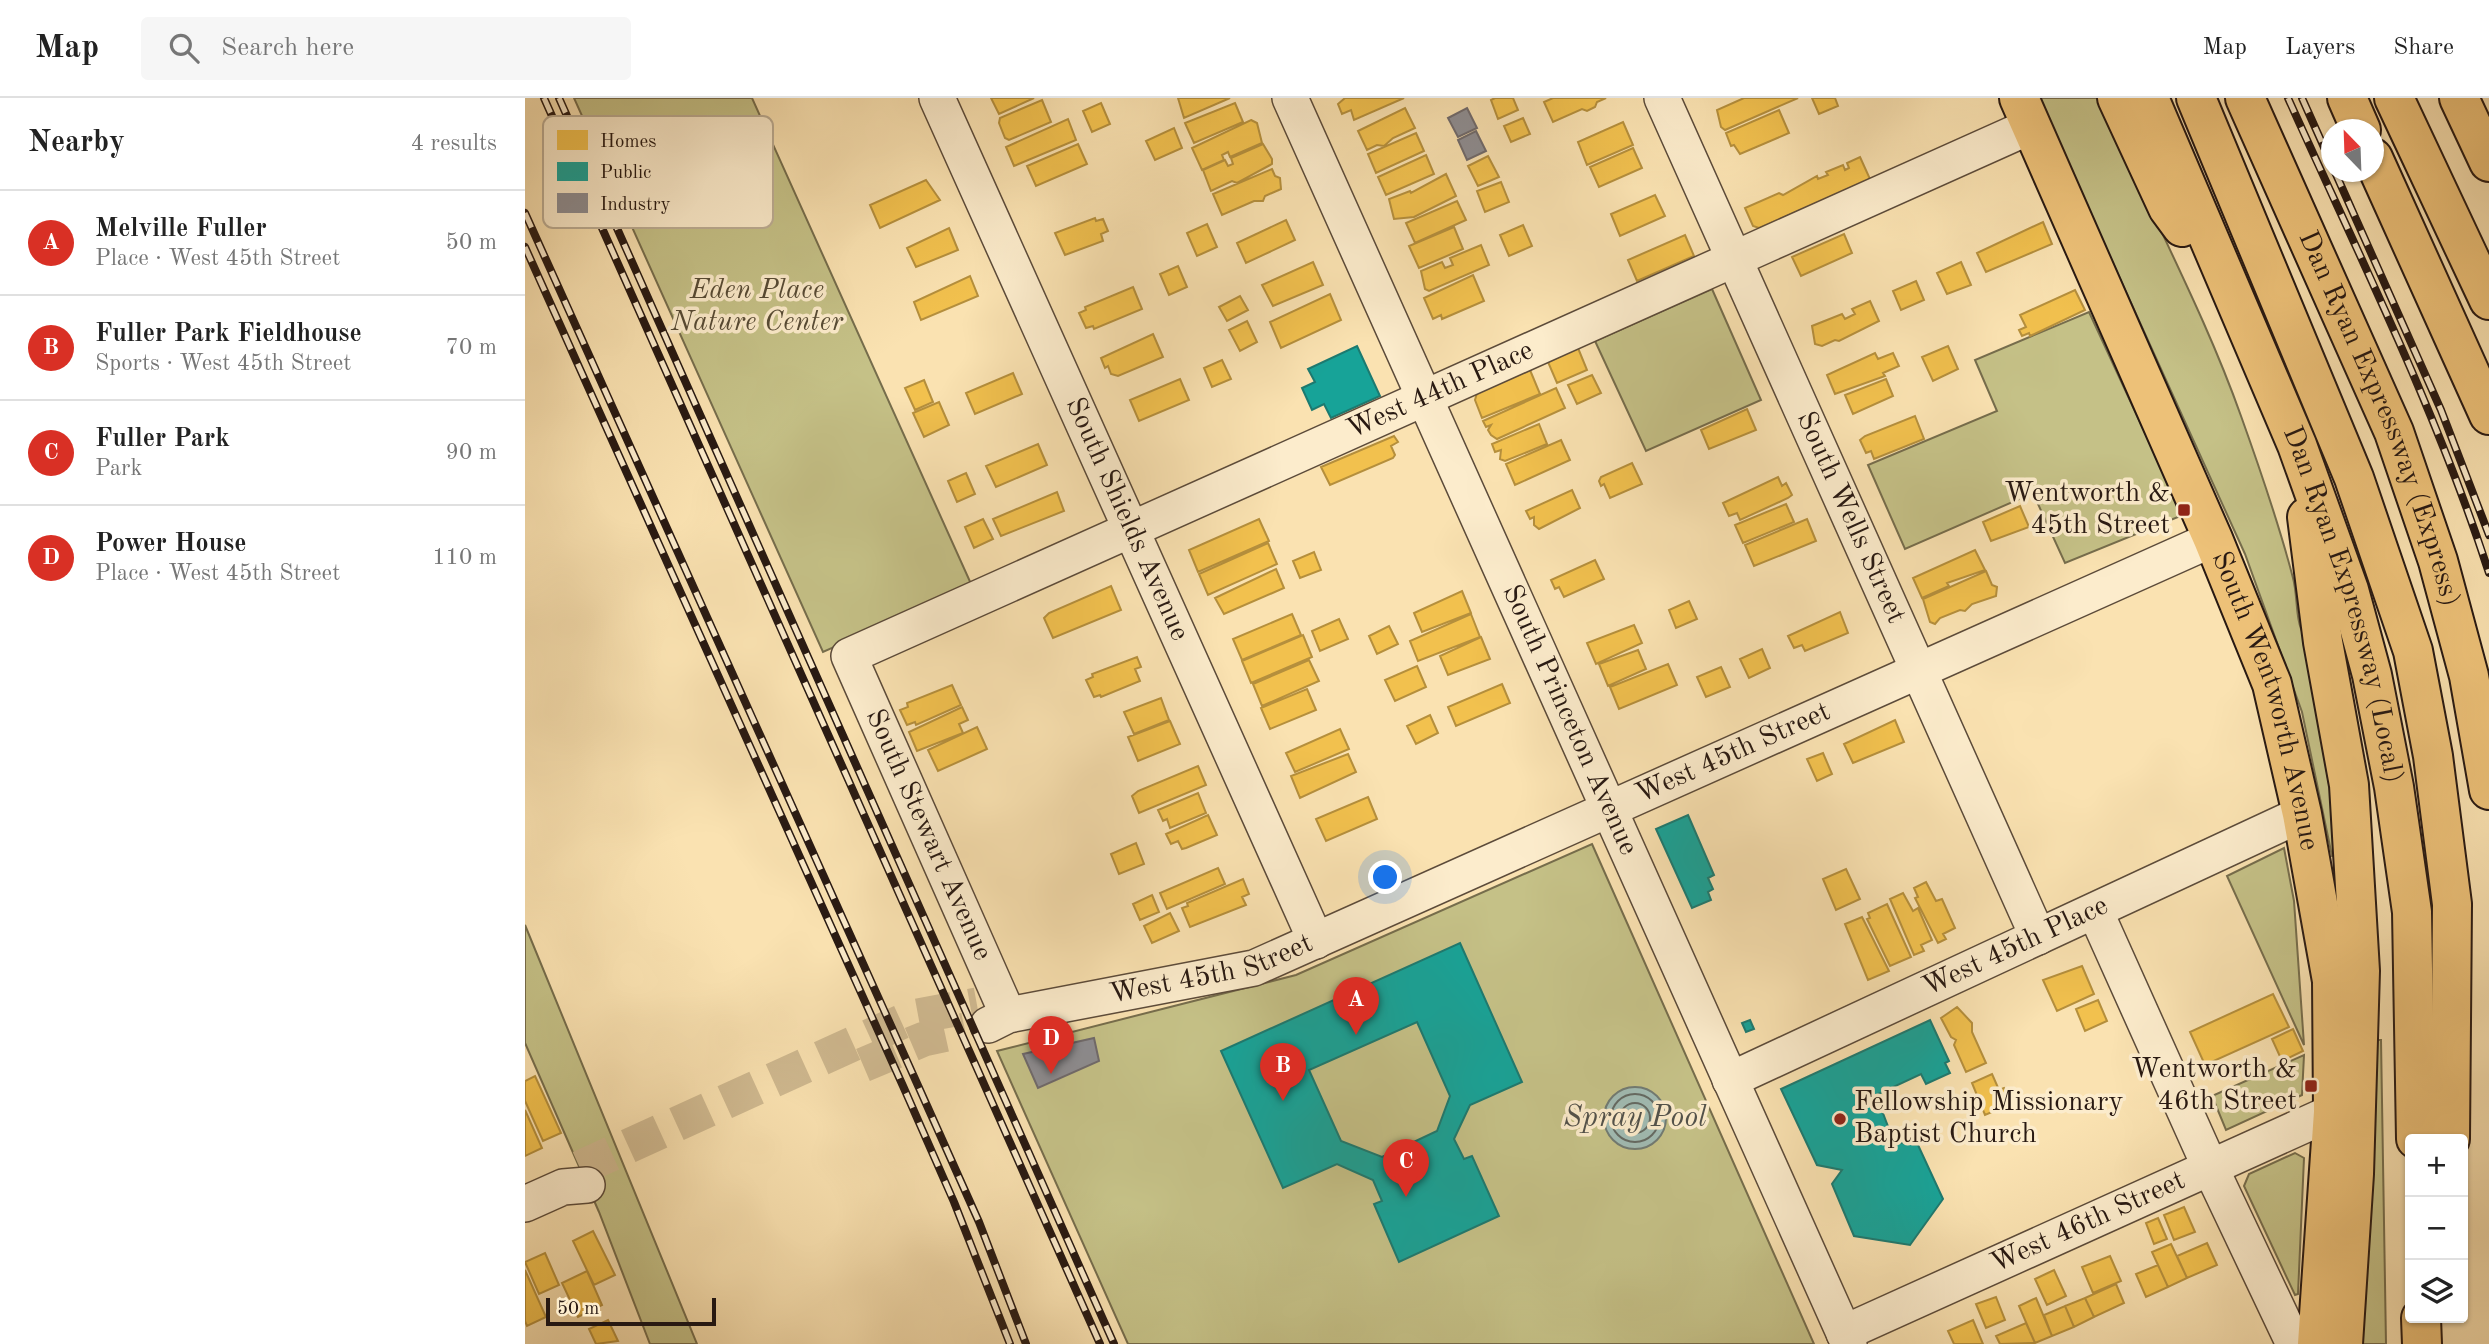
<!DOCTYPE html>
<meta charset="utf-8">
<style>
:root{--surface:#fff;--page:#f6f6f6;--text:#222;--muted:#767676;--line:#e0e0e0;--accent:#d93025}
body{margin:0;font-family:"Old Standard TT",serif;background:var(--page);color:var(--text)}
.controls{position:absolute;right:21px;bottom:21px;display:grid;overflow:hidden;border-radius:7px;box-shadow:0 2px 5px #0004}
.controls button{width:63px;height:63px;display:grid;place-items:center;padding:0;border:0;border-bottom:2px solid var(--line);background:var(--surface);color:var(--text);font:35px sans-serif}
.compass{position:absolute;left:1796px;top:21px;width:63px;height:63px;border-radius:50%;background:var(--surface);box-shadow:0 2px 5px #0004;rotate:337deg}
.scale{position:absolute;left:21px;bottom:18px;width:170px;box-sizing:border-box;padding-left:7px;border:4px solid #281912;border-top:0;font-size:19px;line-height:24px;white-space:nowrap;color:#281912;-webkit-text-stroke:5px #fceccc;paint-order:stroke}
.you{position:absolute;left:861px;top:780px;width:24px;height:24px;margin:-18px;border:5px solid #fff;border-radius:50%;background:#1a73e8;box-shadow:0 0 0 10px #1a73e833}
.badge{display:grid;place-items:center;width:46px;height:46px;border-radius:50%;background:var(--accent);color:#fff;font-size:23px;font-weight:700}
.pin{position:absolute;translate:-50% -58px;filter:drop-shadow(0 2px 4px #0008)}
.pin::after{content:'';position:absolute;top:37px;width:24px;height:21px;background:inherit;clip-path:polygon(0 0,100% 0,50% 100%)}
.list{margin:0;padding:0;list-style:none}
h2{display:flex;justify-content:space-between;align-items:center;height:91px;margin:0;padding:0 28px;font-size:30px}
h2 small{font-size:23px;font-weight:400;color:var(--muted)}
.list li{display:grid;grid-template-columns:46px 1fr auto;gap:21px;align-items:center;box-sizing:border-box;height:105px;padding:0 28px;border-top:2px solid var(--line)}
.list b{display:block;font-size:26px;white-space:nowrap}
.list p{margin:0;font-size:23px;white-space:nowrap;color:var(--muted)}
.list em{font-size:23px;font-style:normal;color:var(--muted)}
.icon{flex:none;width:38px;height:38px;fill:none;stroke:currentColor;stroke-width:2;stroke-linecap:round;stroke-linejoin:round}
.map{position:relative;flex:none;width:1964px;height:1246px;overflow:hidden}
header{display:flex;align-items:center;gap:42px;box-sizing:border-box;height:98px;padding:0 35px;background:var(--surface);border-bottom:2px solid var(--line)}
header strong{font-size:33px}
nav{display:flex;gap:38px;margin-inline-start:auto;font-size:24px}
.search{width:490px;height:63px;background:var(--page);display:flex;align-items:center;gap:18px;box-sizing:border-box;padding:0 24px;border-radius:7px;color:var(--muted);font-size:26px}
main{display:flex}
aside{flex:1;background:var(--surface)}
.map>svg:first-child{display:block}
.green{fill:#c5c187;stroke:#766d4c;stroke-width:2}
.water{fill:#a1bcb4;stroke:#717b73;stroke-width:2}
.homes{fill:#f2c14e;stroke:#b58f3c;stroke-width:2}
.public{fill:#17a398;stroke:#1c7a70;stroke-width:2;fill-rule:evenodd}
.industry{fill:#8d8d92;stroke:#6f6a6c;stroke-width:2}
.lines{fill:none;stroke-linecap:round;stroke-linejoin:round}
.shore{stroke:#646a63;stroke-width:2}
.minor-tunnel{stroke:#d0ba91;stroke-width:35;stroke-dasharray:35 18;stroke-linecap:butt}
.minor-casing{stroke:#5c4b3a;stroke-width:38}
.major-casing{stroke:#281912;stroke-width:42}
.highway-casing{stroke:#281912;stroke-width:42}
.minor{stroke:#fceccc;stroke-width:35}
.major{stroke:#edc178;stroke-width:38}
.highway{stroke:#edc178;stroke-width:38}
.rail-casing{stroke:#281912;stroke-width:8}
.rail{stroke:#fceccc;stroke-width:5;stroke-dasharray:16;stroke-linecap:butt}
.poi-dot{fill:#8f2418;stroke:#fceccc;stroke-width:2.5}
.labels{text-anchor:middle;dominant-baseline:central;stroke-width:7;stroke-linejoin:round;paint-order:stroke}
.park-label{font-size:28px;font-style:italic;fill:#574b35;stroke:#fceccc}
.street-label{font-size:28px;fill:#281912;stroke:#fceccc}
.poi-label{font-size:28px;fill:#281912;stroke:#fceccc;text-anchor:end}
.water-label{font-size:30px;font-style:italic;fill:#52524b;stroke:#fceccc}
.key{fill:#fceccc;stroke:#bcad94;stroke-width:2}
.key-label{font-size:19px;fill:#281912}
</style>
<header>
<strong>Map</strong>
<div class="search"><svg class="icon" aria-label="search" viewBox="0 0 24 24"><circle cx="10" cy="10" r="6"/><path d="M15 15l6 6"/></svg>Search here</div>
<nav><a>Map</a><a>Layers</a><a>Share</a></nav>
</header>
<main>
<aside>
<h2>Nearby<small>4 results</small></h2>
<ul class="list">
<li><span class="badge">A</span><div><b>Melville Fuller</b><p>Place · West 45th Street</p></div><em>50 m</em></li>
<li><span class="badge">B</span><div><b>Fuller Park Fieldhouse</b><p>Sports · West 45th Street</p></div><em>70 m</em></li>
<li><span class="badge">C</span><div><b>Fuller Park</b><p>Park</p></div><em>90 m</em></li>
<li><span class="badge">D</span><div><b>Power House</b><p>Place · West 45th Street</p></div><em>110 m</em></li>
</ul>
</aside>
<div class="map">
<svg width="1964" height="1246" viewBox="0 0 1964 1246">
<rect width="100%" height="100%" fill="#fae2b1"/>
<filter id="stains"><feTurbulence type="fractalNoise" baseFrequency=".00286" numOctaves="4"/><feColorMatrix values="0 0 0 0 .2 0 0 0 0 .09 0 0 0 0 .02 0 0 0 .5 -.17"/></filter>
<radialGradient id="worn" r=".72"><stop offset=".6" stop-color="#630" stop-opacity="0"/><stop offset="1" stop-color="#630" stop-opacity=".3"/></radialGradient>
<path class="green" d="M49,0h178l220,488 -149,66z
M1513,0h63c44,107 101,208 140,318 19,53 38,108 52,162 5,18 2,43 11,57l37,221h-9l-30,-144 -57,-158z
M1187,191l49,111 -115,51 -51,-110z
M1564,214l94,203 -118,48 -32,-70 -128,56 -37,-84 129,-54 -22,-51z
M1067,746l222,500h-686l-131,-293 299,-76z
M1759,750l10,53 10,144 -77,-169z
M0,827l172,419h-47l-51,-132 -74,-169z
M1852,942h4l5,304h-27z
M1779,957l-2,40 -76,35 -14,-34z
M1770,1055l9,5 -6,136 -3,1 -51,-109 5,-12z"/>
<path class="water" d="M1079 1020a31 31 0 1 1 62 0a31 31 0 1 1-62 0Z"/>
<path class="homes" d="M466,0h43l-35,16z
M653,0h52l-46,20z
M820,0h59l-50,22 -3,-10 -9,4 -4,-10z
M970,0h18l5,12 -20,9 -7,-19z
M1028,0h53l-9,4 -2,5 -8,4 -5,-2 -29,13 -9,-20z
M1219,0h54l-73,32 -4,-3 -4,-17z
M1287,0h23l3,8 -19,8z
M517,2l9,22 -42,18 -4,-2 -6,-15 1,-5z
M576,5l9,21 -18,8 -9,-21z
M710,5l8,19 -49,21 -9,-20z
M880,10l10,20 -22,10 -9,8 -7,-1 -10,5 -9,-19z
M1254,12l10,23 -49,21 -6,-9 -3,1 -5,-13z
M998,20l7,16 -19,8 -7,-16z
M543,21l8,21 -62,26 -8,-19z
M726,22l6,3 5,20 -32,14 -2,-5 -6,3 2,5 -22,10 -10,-22z
M1098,24l10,23 -46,20 -9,-23z
M649,30l8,20 -27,12 -9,-19z
M891,35l8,18 -48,22 -8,-19z
M553,46l9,20 -51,22 -9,-20z
M738,46l9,15v5l-35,19 -5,-2 -21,10 -8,-21 22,-10 3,6 5,-2 -2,-6z
M1108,50l9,20 -43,19 -9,-20z
M901,57l8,19 -48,21 -8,-18z
M963,58l11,21 -21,9 -10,-20z
M1335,59l10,22 -2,6h-10l-99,43 -6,-2 -8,-18 34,-15 4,2 34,-19 1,3 10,-4 -2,-3 17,-7 2,5 4,-2 -2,-5z
M747,71l3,7 5,2 1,11 -16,7 -2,5h-9l-32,14 -9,-21z
M921,76l10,22 -42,21 -20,2 -5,-20 21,-8 1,2z
M401,82l14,20 -60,28 -10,-23z
M976,84l8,20 -24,10 -8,-21z
M1130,97l10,21 -45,20 -9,-22z
M932,103l9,19 -51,23 -9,-20z
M570,120l1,3 7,-2 5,12 -7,3 2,7 -38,14 -10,-22z
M761,122l9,20 -49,23 -9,-20z
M1518,124l9,22 -66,28 -9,-19z
M682,126l10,23 -20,9 -10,-23z
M998,127l9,21 -23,10 -9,-21z
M929,129l9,22 -44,19 -10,-22z
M424,130l9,22 -42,17 -9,-19z
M1319,136l8,19 -51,23 -9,-19z
M1160,137l9,21 -57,25 -9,-21z
M956,147l8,20 -60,26 -4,-2 -4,-18 21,-9 3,6 8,-3 -3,-7z
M788,164l10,23 -50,21 -11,-21z
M1436,164l10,23 -24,9 -10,-21z
M653,168l9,21 -18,8 -9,-21z
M948,177l11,26 -42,18 -1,-4 -8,4 -9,-21z
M445,178l8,20 -57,24 -7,-18z
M1391,183l8,19 -23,10 -8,-19z
M608,189l9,22 -48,20 -1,-3 -7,2 -7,-15 7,-3 -1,-3z
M1550,192l10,20 -55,26 -1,-3 -7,3 -3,-6 7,-3 -6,-12z
M805,196l11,26 -60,28 -11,-26z
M715,198l8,14 -21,11 -8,-14z
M1345,203l9,20 -40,20 -4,-1 -13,6 -7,-2 -3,-18 30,-12 3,5 10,-5 -3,-5z
M722,223l10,21 -17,9 -11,-21z
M628,236l10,23 -45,19 -7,-2 -3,-8 -3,2 -4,-10z
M1423,248l10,23 -25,12 -11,-24z
M1053,250l9,22 -30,13 -9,-21z
M1350,255l3,6 15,-6 6,13 -16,7 2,3 -50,18 -8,-19z
M697,262l9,19 -19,8 -8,-19z
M1005,272l10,24 -58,24 -7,-18 2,-7z
M488,275l9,21 -47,20 -9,-21z
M1067,277l9,18 -24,11 -9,-19z
M655,281l9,21 -50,21 -9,-21z
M1361,281l7,17 -40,18 -8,-19z
M399,282l9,22 -18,8 -10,-22z
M1031,290l9,20 -68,31 -6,-4 -3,-5 3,-5 -5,2 -3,-6z
M414,304l10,23 -25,12 -11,-24z
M1222,311l9,21 -47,19 -8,-19z
M1390,318l9,23 -50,20 -3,-8 -5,2 -6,-13 5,-4z
M1014,326l8,20 -42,17 -5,-2 1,-9 -6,2 -3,-8z
M869,338l4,6 -7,4 4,9 -2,3 -63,27 -9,-18z
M1036,342l9,20 -55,25 -9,-21z
M513,346l9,21 -51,22 -10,-21z
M1107,365l10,21 -32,14 -6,-14 -3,2 -2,-5 2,-4z
M441,375l9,21 -18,8 -9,-21z
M1253,379l4,9 4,-3 6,12 -4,3 -48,22 -3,-7 -8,3 -6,-13z
M1047,392l8,18 -41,21 -5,-4v-8l-4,2 -4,-8z
M532,394l7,19 -63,25 -8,-17z
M1261,406l8,18 -51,21 -8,-18z
M1495,408l9,21 -38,14 -8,-19z
M458,421l10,20 -19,9 -9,-21z
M734,421l10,22 -71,31 -9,-22z
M1282,421l9,22 -62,25 -9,-21z
M743,445l9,21 -69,31 -9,-21z
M1450,452l10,20 -38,13 2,3 -27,12 -9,-20z
M789,454l7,18 -21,8 -7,-17z
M1070,462l9,19 -40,18 -5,-10 -4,2 -4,-9z
M751,471l8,19 -60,26 -9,-16z
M1461,473l6,14 5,2 -1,9 -24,8 -7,7 -5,-1 -20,8 -5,6 -5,-2 -7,-23z
M586,488l10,24 -68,28 -9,-20 5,-5z
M937,493l9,22 -49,19 -8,-19z
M1164,503l8,18 -21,9 -7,-18z
M1315,514l8,21 -43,18 -3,-6 -8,3 -6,-12z
M767,516l9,21 -59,25 -9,-21z
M946,516l9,23 -62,24 -8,-20z
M814,521l9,20 -28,12 -8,-20z
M1109,527l8,18 -46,21 -9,-21z
M864,528l9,18 -21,10 -8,-18z
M778,537l9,22 -61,26 -9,-22z
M956,539l9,22 -42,16 -8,-19z
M1237,551l8,19 -21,10 -9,-19z
M1113,552l8,19 -38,17 -9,-22z
M612,559l4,10 -6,2 5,12 -39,16 -1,-2 -6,2 -8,-17 7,-3 -1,-3z
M784,562l10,21 -57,25 -9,-22z
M1143,566l9,21 -58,24 -9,-22z
M892,568l9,21 -31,14 -10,-21z
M1196,569l9,20 -24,10 -9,-20z
M977,586l8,19 -54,23 -8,-19z
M427,587l9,20 -45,20 -1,-3 -8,3 -7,-15 8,-3 -1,-4z
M782,591l9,21 -46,19 -9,-21z
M636,600l8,22 -35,14 -10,-22z
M437,609l6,13 -9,4 4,9 -46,18 -8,-19z
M905,617l8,18 -22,11 -9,-18z
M1370,622l9,22 -51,21 -9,-19z
M645,623l10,23 -42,17 -10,-24z
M452,629l10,22 -49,22 -10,-21z
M815,631l9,20 -54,23 -9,-19z
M1298,655l9,21 -15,7 -10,-22z
M823,656l8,18 -56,26 -9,-22z
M673,668l8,19 -67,28 -7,-17 6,-5z
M673,695l8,20 -36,15 -3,-9 -4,2 -5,-11z
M843,699l9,22 -51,22 -10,-22z
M683,717l9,20 -31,13 -4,1 -4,-8 -7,3 -5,-10z
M611,745l8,21 -25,10 -8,-20z
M693,770l7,16 -58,25 -7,-16z
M1321,771l14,30 -24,11 -13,-31z
M718,781l6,15 -7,3 4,8 -56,22 -8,-19 6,-2 -1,-3z
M1401,784l10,19 6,-2 13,29 -12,6 3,5 -8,4 -23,-45 3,-1 -4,-9z
M1378,795l10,18 5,-3 14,32 -11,5 3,6 -10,4 -24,-56z
M627,797l7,17 -19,8 -7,-16z
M1362,806l24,53 -21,9 -23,-47 3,-1 -2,-5z
M645,815l9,18 -27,12 -8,-17z
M1337,819l27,54 -21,9 -23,-56z
M1557,868l12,28 -37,17 -14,-31z
M1748,896l16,33 -84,38 -15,-33z
M1573,902l9,21 -22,10 -9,-22z
M1432,909l15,16v9l14,31 -20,9 -12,-27 2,-5 -5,-3 -10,-19z
M1768,931l10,22 -21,10 -10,-22z
M1467,976l7,16 5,-2 7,16 -26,11 -13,-32z
M10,978l26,57 -18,8 -18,-40v-20z
M0,1012l17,38 -17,8z
M1659,1109l11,25 -21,8 -10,-25z
M1633,1120l9,21 -13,5 -8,-21z
M68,1133l22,44 -21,10 -21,-44z
M1682,1145l10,22 -30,13 -10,-22z
M1646,1146l16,34 -19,9 -16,-35z
M20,1155l14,32 -20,9 -14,-32z
M1585,1158l11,25 -28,12 -11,-26z
M1633,1167l10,22 -22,10 -10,-23z
M0,1172l21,47 -19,9 -2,-5z
M1529,1172l12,26 -19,9 -12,-26z
M62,1173l15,34 -24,12 -16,-34z
M1591,1186l8,19 -30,14 -9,-19z
M1471,1199l9,23 -19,8 -10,-24z
M1511,1200l16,38 -17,7 -16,-37z
M1560,1200l9,19 -20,10 -9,-21z
M1540,1208l9,21 -22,9 -8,-21z
M83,1222l10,21 -22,3 -7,-15z
M1448,1222l10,24h-29l-6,-13z
M1501,1225l9,20 -35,1 -4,-8z"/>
<path class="public" d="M832,248l23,50 -49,22 -7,-14 -12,6 -10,-22 13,-6 -7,-13z
M1163,717l26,60 -6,3 5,11 -5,3 3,8 -19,8 -36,-79z
M935,845l62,139 -52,23 -16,34 10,20 8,-3 27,60 -100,46 -25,-58 8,-3 -9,-21 -36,-16 -54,24 -62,-137zM892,924l33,74 -13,35 -55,26 -41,-16 -32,-71z
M1225,922l4,9 -8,3 -4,-9z
M1405,922l19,41 -4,2 5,10 -24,11 -5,-10 -45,21 18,47 24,3 25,54 -33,46 -56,-9 -22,-52 10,-14 -25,-5 -36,-76z"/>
<path class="industry" d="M942,10l10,20 -19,9 -10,-19z
M951,33l10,20 -19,9 -9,-20z
M569,940l5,23 -61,27 -15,-34z"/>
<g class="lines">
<path class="shore" d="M1086 1020a24 24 0 1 1 48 0a24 24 0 1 1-48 0Z
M1095 1020a15 15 0 1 1 30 0a15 15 0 1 1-30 0Z"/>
<path class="minor-tunnel" d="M338,967l61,-26 41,-9
M55,1070l332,-151 65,-12"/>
<defs>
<g id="minor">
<path id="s1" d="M412,0l379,843"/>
<path id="s2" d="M765,0l559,1246"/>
<path id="s3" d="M1137,0l376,839"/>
<path d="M1570,813l115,256 84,177"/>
<path id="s4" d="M483,917l-159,-359 1182,-530"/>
<path id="s5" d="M463,927l20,-10 246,-47 959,-429"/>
<path id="s6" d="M1205,982l572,-266"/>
<path d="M0,1106l38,-17 24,-2"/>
<path id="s7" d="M1319,1235l489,-221"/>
</g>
<g id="major">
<path id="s8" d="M1494,0l194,441 59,145 30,130 30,167 1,131 -16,232"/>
</g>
<g id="highway">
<path d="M1592,0l51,110 14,19"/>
<path id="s9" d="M1624,0l148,347 52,145 23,85 22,112 18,125 4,227"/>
<path d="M1671,0l158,380 59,173 20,105 19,148 -2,235"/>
<path id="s10" d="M1720,0l149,334 44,129 31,115 20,114"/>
<path d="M1822,0l14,32"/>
<path d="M1869,0l95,202"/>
<path d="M1934,0l30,64"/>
<path d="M1848,60l116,257"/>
<path d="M1782,419l16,125 26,143 11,186 -6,203 -11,170"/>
<path d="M1896,1220l1,26"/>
</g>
</defs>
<use href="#minor" class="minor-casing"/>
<use href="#major" class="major-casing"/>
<use href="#highway" class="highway-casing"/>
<use href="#minor" class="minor"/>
<use href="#major" class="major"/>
<use href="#highway" class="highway"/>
<defs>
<path id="rail" d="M19,0l556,1246
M34,0l555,1246
M1763,0c70,156 148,311 201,475
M1777,0l29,65
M1810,74l106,238 48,125
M0,115l395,877 59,132 47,122
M0,149l378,839 51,116 56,142"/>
</defs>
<use href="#rail" class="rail-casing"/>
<use href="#rail" class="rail"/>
</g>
<g class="poi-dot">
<rect x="1652" y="405" width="14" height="14" rx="3.5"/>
<rect x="1779" y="981" width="14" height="14" rx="3.5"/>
<circle cx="1315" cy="1021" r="7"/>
</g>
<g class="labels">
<g class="park-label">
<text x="232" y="193">Eden Place<tspan x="232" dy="32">Nature Center</tspan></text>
</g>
<g class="street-label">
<text stroke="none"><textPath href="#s4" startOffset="1041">West 44th Place</textPath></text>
<text stroke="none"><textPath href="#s10" startOffset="348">Dan Ryan Expressway (Express)</textPath></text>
<text stroke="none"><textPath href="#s3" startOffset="460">South Wells Street</textPath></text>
<text stroke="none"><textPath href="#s1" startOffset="462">South Shields Avenue</textPath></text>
<text stroke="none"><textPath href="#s9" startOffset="544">Dan Ryan Expressway (Local)</textPath></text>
<text stroke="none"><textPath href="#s8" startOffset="653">South Wentworth Avenue</textPath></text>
<text stroke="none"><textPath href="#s2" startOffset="682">South Princeton Avenue</textPath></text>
<text stroke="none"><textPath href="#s5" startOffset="798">West 45th Street</textPath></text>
<text transform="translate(403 737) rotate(66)">South Stewart Avenue</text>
<text stroke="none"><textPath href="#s6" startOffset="315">West 45th Place</textPath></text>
<text stroke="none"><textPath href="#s5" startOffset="231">West 45th Street</textPath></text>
<text stroke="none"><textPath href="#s7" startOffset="268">West 46th Street</textPath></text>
</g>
<g class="poi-label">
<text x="1645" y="396">Wentworth &amp;<tspan x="1645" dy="32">45th Street</tspan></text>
<text x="1772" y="972">Wentworth &amp;<tspan x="1772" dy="32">46th Street</tspan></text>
<text x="1329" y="1005" text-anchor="start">Fellowship Missionary<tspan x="1329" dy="32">Baptist Church</tspan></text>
</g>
<g class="water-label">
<text x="1110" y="1020">Spray Pool</text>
</g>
</g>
<rect x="18" y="18" width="230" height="112" rx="10" class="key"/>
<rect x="32" y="32" width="31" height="20" fill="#f2c14e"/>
<rect x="32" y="64" width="31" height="19" fill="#17a398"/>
<rect x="32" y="95" width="31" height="20" fill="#8d8d92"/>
<g class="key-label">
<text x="75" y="49">Homes</text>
<text x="75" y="80">Public</text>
<text x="75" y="112">Industry</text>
</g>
<rect width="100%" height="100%" filter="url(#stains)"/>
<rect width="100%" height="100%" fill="url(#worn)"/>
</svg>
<div class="controls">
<button>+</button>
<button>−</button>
<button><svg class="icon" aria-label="layers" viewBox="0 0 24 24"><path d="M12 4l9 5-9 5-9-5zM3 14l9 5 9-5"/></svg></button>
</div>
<svg class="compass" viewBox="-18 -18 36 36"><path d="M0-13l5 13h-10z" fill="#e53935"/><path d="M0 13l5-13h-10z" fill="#767676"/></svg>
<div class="scale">50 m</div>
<div class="you"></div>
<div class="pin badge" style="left:831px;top:937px">A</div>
<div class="pin badge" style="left:758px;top:1003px">B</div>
<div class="pin badge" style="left:881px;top:1099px">C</div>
<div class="pin badge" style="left:526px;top:976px">D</div>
</div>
</main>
